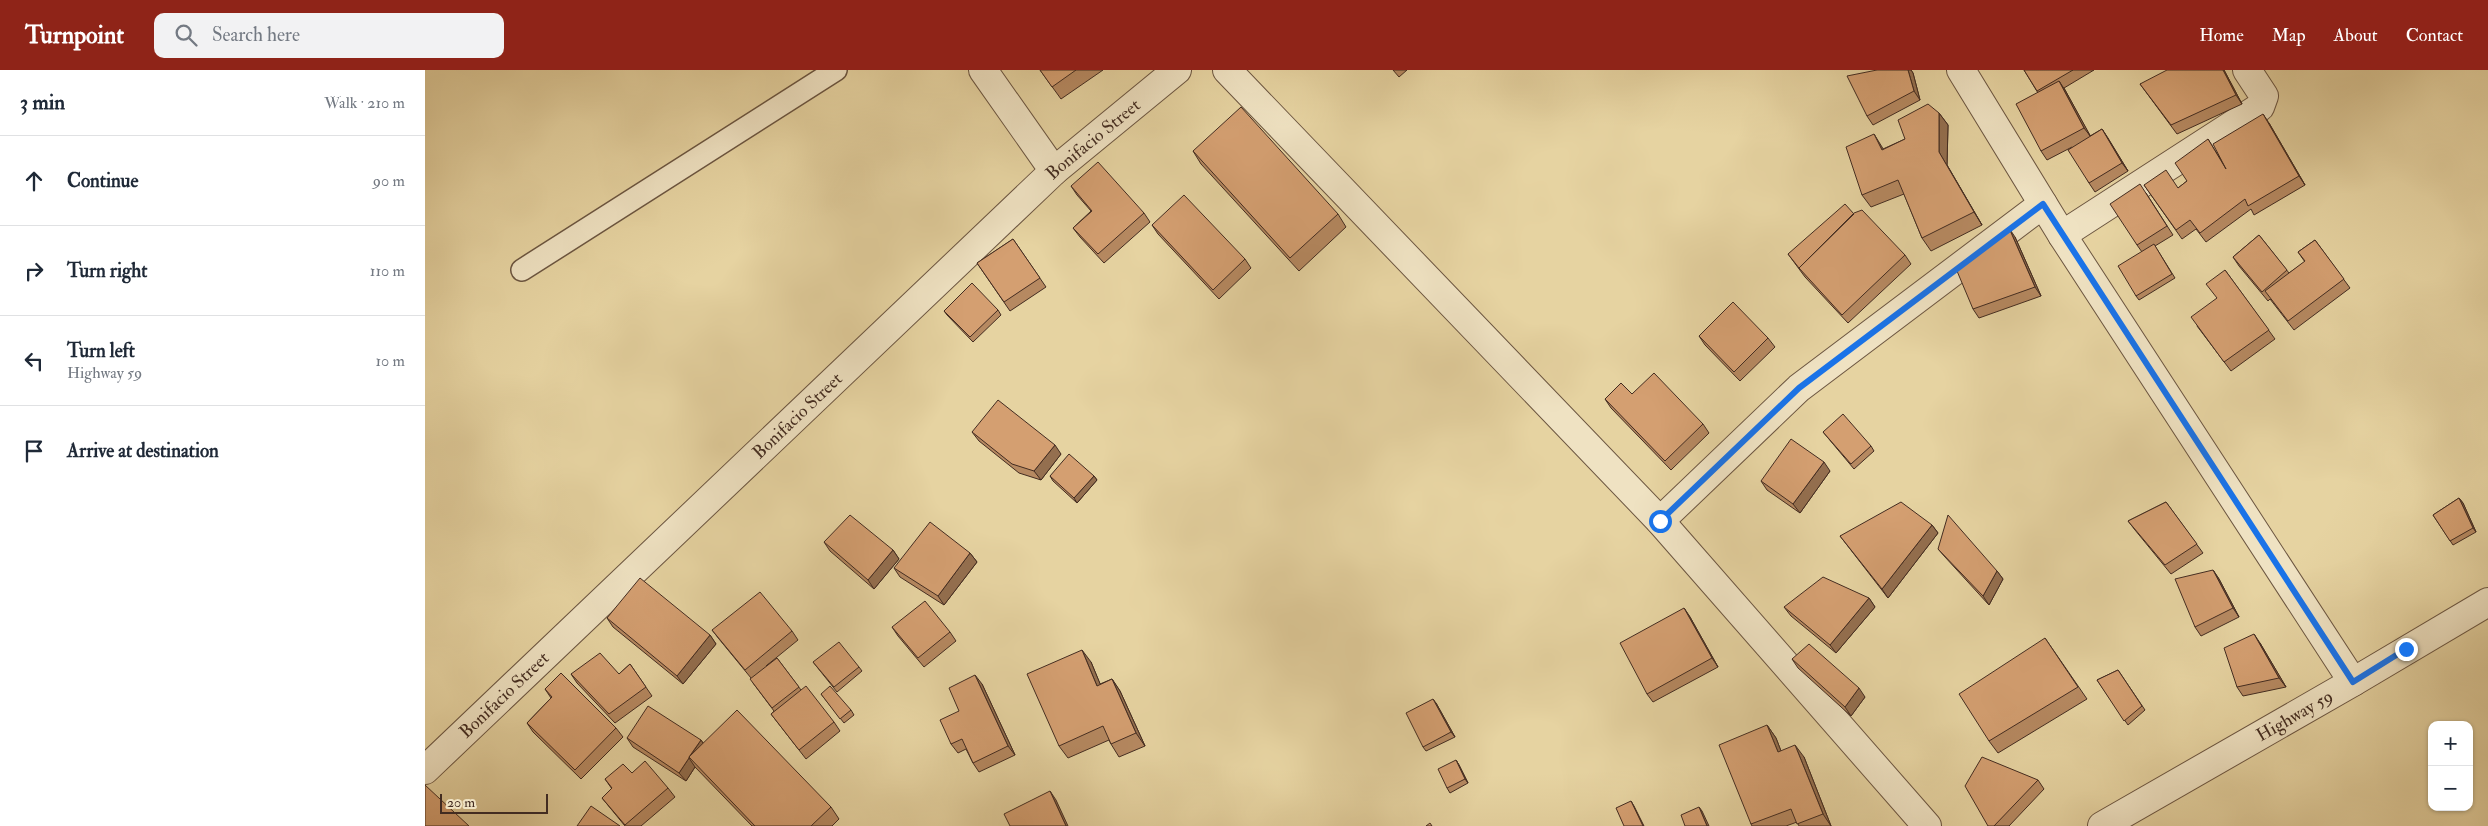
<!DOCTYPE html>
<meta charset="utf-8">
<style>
:root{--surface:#fff;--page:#f2f2f3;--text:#1f2937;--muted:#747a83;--line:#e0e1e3;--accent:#8f2418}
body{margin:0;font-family:"IM FELL Double Pica",serif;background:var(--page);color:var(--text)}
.controls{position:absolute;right:15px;bottom:15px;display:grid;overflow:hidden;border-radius:10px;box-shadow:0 1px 4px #0004}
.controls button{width:45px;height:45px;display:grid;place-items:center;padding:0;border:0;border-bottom:1px solid var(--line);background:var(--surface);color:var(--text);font:25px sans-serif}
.scale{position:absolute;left:15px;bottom:12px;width:108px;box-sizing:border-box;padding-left:5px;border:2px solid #432c21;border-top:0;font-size:14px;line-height:18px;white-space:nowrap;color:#432c21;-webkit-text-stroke:4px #efe2c2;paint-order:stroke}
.stop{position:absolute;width:15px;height:15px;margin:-11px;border:4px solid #1a73e8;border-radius:50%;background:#fff}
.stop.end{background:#1a73e8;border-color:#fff;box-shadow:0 1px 5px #0008}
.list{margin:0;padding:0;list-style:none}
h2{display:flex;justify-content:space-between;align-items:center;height:65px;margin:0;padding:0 20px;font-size:21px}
h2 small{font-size:16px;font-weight:400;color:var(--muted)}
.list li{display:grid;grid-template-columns:32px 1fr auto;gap:15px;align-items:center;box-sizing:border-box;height:90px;padding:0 20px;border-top:1px solid var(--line)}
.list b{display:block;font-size:19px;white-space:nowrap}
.list p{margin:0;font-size:16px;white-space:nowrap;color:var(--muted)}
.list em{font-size:16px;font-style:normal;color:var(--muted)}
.icon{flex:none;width:28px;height:28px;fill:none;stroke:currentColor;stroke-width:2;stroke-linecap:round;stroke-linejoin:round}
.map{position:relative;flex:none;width:2063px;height:756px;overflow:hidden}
header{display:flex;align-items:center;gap:30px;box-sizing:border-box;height:70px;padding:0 25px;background:var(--accent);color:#fff}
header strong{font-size:24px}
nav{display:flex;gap:28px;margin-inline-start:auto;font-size:18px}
.search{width:350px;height:45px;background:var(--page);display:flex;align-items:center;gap:12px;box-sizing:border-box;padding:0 18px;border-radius:10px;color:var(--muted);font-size:19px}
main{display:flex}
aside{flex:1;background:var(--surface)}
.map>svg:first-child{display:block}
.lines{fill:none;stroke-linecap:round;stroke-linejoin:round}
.service-casing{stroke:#6c5641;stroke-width:24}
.minor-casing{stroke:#6c5641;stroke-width:30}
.tertiary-casing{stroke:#6c5641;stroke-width:30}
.service{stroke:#efe2c2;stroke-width:21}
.minor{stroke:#efe2c2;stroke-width:28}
.tertiary{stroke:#efe2c2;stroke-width:28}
.wall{fill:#b68961;stroke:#432c21}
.shaded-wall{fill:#946f4f;stroke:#432c21}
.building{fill:#d49f71;stroke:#432c21}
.route{stroke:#1a73e8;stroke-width:6}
.labels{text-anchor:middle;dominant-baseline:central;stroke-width:4.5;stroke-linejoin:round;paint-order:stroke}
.street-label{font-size:18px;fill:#432c21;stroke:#efe2c2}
</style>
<header>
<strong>Turnpoint</strong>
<div class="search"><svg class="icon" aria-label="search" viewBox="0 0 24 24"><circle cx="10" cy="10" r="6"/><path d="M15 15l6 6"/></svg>Search here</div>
<nav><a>Home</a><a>Map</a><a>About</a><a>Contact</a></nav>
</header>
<main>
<aside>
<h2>3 min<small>Walk · 210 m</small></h2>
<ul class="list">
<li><svg class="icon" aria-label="ahead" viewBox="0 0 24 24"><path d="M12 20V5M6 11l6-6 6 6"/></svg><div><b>Continue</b></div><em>90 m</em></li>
<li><svg class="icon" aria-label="right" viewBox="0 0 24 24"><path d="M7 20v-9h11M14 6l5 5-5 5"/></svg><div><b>Turn right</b></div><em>110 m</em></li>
<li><svg class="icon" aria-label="left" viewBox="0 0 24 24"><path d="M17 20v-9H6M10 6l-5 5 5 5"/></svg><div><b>Turn left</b><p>Highway 59</p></div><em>10 m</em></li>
<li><svg class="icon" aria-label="arrive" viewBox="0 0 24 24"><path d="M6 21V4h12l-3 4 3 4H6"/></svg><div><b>Arrive at destination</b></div></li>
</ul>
</aside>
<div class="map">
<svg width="2063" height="756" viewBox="0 0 2063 756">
<rect width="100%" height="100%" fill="#e6d3a1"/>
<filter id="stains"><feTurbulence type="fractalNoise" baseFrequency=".004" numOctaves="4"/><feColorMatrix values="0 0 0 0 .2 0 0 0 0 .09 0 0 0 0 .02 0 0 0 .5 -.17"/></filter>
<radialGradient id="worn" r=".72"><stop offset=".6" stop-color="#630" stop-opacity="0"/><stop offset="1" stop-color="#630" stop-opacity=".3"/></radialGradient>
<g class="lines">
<defs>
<path id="service" d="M97,200l314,-200"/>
<g id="minor">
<path d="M558,0l71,101"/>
<path d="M802,0l433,451 267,305"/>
<path d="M1536,0l101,165 291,447"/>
<path d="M1637,165l198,-128 4,-11 -17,-26"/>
<path d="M1235,451l139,-133 244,-184"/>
<path id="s1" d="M0,700l629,-599 123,-101"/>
</g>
<g id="tertiary">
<path id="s2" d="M1677,756l251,-144 135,-80"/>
</g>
</defs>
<use href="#service" class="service-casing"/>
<use href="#minor" class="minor-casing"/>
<use href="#tertiary" class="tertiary-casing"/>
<use href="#service" class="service"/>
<use href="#minor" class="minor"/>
<use href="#tertiary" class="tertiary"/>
</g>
<path class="wall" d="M615,0h63l-42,29z
M968,0h14l-8,7z
M1452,0h34l2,3 7,27 -47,25 -6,-9z
M1599,0h70l-30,18 26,48 12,-7 26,42 -33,21 -6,-9 -17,-36 -25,13 -6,-9 -3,-58z
M1799,0l18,34 -65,30 -37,-50z
M1514,43l9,12 -1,40 35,60 -51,26 -9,-13 -18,-44 -33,13 -9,-12 21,-46 22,-10z
M1844,53l36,62 -51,30 -3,-6 -45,33 -10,-13 -14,10 -38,-54 34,3 9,-7 21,-42 13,21z
M768,81l145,63 8,13 -47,44 -98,-107z
M646,116l73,27 6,9 -46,41 -24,-26 -7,-9 18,-17 -14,-16z
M1721,123l27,42 -18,11 20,32 -36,22 -3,-4 6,-44 -5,-7z
M1429,144l51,41 6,9 -63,59 -43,-46 -17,-23z
M727,155l93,34 6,9 -32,31 -61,-65z
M1834,165l30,38 16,-11 -7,-10 17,-12 35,48 -56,42 -24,-31 -2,2 -29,-35 -6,-9z
M1590,167l26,59 -62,22 -6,-9z
M588,169l33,48 -36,24 -33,-48z
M1800,200l50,69 -44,32 -34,-45 20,-28z
M573,240l3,5 -28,27 -26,-27 -3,-4z
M1274,266l69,2 7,9 -35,34 -35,-36z
M1207,324l71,30 6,9 -38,37 -60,-62 -6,-9z
M547,362l89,22 -20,26 -22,-7 -40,-32z
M1398,362l48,14 3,5 -20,18z
M1405,401l-30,42 -33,-23 -6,-9z
M625,406h44l3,4 -20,23 -24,-22z
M2034,428l4,5 13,29 -23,13 -20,-30z
M1741,432l37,51 -32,21 -36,-44 -7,-9z
M1507,455l6,8 -50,65 -48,-62z
M399,472l69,8 6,9 -25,30 -44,-38z
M1513,479l59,22 6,8 -14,26 -44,-48z
M545,483l7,9 -33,43 -44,-28 -6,-9z
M1788,500l6,9 20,38 -38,19 -6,-9z
M1444,528l6,9 -39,46 -45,-37 -7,-9z
M1259,538l6,9 28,50 -65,35 -6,-8z
M182,548l103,17 6,9 -33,40 -70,-57z
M467,557l58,5 6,9 -32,26 -26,-31z
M287,560l80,1 6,9 -32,26 11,-8 24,32 33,32 6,9 -34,28 -35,-45 3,-3 -21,-28 -2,-5 -32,-39z
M1620,568l42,61 -89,54 -9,-12z
M1835,573l26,44 -43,9 -6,-9z
M1367,589l73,38 -14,19 -53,-48z
M388,592l46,5 3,4 -25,21z
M666,592l9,22 12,-5 8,12 25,55 -26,11 -8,-13 -2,-4 -41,18 -9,-12z
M205,594l22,32 -37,27 -38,-40 -6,-9h48z
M1693,600l27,40 -17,15 -31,-45z
M557,614l33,71 -36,17 -6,-9 -7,-14 -8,4 -7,-9 8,-33z
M120,619l71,39 7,9 -42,42 -48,-47 -6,-9 24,-25z
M396,624l30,16 3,5 -10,8z
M1011,633l19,34 -29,14 -3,-4z
M1342,655l9,13 5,13 23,6 27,69h-32l-2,-4 -11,4h-34l-1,-2z
M202,668l74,2 2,3 128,64 8,12 -7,7h-80l-57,-59 -9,14 -53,-34z
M1031,690l3,5 9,18 -18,10 -3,-5z
M207,703l36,15 7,9 -34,29h-16l-23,-28 10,-9 -7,-10z
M1613,710l6,9 -35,37h-21z"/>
<path class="shaded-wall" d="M1483,0h3l2,3 7,27 -6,-9z
M1798,0h1l18,34 -6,-9z
M1634,11l6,9 26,47 -7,-9z
M1514,43l9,12 -1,40 35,60 -8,-13 -35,-60z
M1838,44l6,9 36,62 -6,-9z
M1677,59l6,9 20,33 -6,-8z
M1449,64l8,13 9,15 -9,-12z
M1584,158l6,9 26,59 -6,-9z
M630,375l6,9 -20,26 -7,-9z
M1399,392l6,9 -30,42 -7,-9z
M669,406l3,4 -20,23 -3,-5z
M2034,428l4,5 13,29 -3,-4z
M1507,455l6,8 -50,65 -6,-9z
M468,480l6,9 -25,30 -6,-9z
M545,483l7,9 -33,43 -6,-9z
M1788,500l6,9 20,38 -6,-9z
M1572,501l6,8 -14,26 -6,-9z
M1444,528l6,9 -39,46 -6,-8z
M1259,538l6,9 28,50 -6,-9z
M1829,564l6,9 26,44 -7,-9z
M285,565l6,9 -33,40 -6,-8z
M657,580l9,12 15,36 -9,-12z
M550,605l7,9 33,71 -7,-9z
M687,609l8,12 25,55 -9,-13z
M1434,618l6,9 -14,19 -6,-9z
M1008,629l3,4 19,34 -4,-5z
M1342,655l9,13 10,26 -8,-12z
M276,670l6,9 -18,9z
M1370,675l9,12 27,69 -8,-12z
M264,688l6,9 -9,14 -7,-8z
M1031,690l3,5 9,18 -3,-4z
M625,721l6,9 12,26h-2z
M1206,731l3,5 10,20h-1z
M1274,737l3,4 7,15h-2z"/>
<path class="building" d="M615,0h36l-24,17z
M1452,0h31l6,21 -47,25 -20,-40z
M1599,0h49l-36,21z
M1742,0h56l13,25 -65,30 -31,-41z
M1634,11l25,47 -43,23 -25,-47z
M1503,34l11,9v39l35,60 -52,26 -24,-58 -36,15 -16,-48 28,-13 8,16 23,-11 -7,-19z
M816,37l97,107 -48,44 -97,-107z
M1838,44l36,62 -51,30 -3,-7 -45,34 -10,-13 -14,10 -32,-45 22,-15 12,18 9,-7 -12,-18 33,-24 18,30 -13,-25z
M1677,59l20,34 -33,20 -21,-33z
M673,92l46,51 -46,41 -25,-26 19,-17 -21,-25z
M1715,114l27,42 -30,19 -27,-41z
M759,125l61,64 -32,31 -61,-65z
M1420,134l9,10 -55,54 -11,-14z
M1437,140l43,45 -63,60 -43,-47 55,-55z
M1584,158l26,59 -62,22 -16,-38z
M1834,165l28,35 -25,22 -29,-35z
M588,169l27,39 -36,24 -27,-39z
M1890,170l29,39 -56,42 -23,-30 40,-30 -7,-9z
M1729,174l18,30 -36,22 -18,-30z
M1800,200l44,60 -45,32 -33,-45 26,-19 -11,-14z
M547,213l26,27 -28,27 -26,-26z
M1308,232l35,36 -34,34 -35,-36z
M1229,303l49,51 -38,37 -60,-62 16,-16 11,11z
M573,330l57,45 -21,26 -22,-7 -40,-32z
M1418,344l28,32 -20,18 -28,-32z
M1366,369l33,23 -31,42 -32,-23z
M644,384l25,22 -20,22 -24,-22z
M2034,428l14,30 -23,13 -17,-26z
M1476,432l31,23 -50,64 -42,-53z
M1741,432l31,42 -32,21 -37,-44z
M425,445l43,35 -25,30 -44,-38z
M1523,445l49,56 -14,25 -45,-47z
M505,452l40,31 -32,43 -44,-28z
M1788,500l20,38 -38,19 -20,-48z
M1398,507l46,21 -39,47 -46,-38z
M215,508l70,57 -33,41 -70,-58z
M335,522l32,39 -47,39 -33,-40z
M500,531l25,31 -32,26 -26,-31z
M1259,538l28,50 -65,36 -27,-51z
M1829,564l25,44 -42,9 -13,-39z
M1620,568l33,49 -89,54 -30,-47z
M414,572l20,25 -25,20 -21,-25z
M1384,574l50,44 -14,19 -53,-48z
M657,580l15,36 15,-7 24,54 -25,11 -8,-18 -44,20 -32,-72z
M175,583l19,21 11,-10 16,23 -37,27 -38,-40z
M352,588l22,29 -27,21 -22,-29z
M1693,600l24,36 -18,15 -27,-41z
M136,603l55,55 -41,42 -48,-47 25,-26 -7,-8z
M550,605l33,71 -35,17 -11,-24 -11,5 -11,-24 19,-9 -10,-23z
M381,616l28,36 -35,28 -28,-36z
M405,616l21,24 -11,9 -19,-25z
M1008,629l18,33 -28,15 -17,-34z
M223,636l53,34 -12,17v1l-10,15 -52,-35z
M312,640l94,97 -20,19h-56l-66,-69z
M1342,655l11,27 17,-7 28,69 -26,10 -6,-15 -40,15 -32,-79z
M1557,687l56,23 -44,46h-6l-23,-40z
M1031,690l9,19 -18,9 -9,-19z
M220,691l23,27 -43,37 -23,-27 10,-10 -7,-9 18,-15 9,9z
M0,715l44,41h-44z
M625,721l16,35h-56l-6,-12z
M1206,731l12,25h-19l-8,-18z
M166,736l29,20h-43z
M1274,737l8,19h-22l-4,-11z
M1005,753l2,3h-6z"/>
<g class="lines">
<path class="route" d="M1235,451l139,-133 244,-184 310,478 53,-33"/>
</g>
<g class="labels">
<g class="street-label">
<text stroke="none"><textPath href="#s1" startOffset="919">Bonifacio Street</textPath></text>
<text stroke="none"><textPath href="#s1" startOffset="514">Bonifacio Street</textPath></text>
<text stroke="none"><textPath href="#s1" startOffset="109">Bonifacio Street</textPath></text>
<text stroke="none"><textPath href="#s2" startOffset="222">Highway 59</textPath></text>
</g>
</g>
<rect width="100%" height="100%" filter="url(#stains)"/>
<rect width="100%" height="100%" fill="url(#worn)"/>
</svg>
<div class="controls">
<button>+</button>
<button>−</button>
</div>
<div class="scale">20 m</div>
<div class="stop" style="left:1235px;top:451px"></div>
<div class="stop end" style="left:1981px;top:579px"></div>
</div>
</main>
